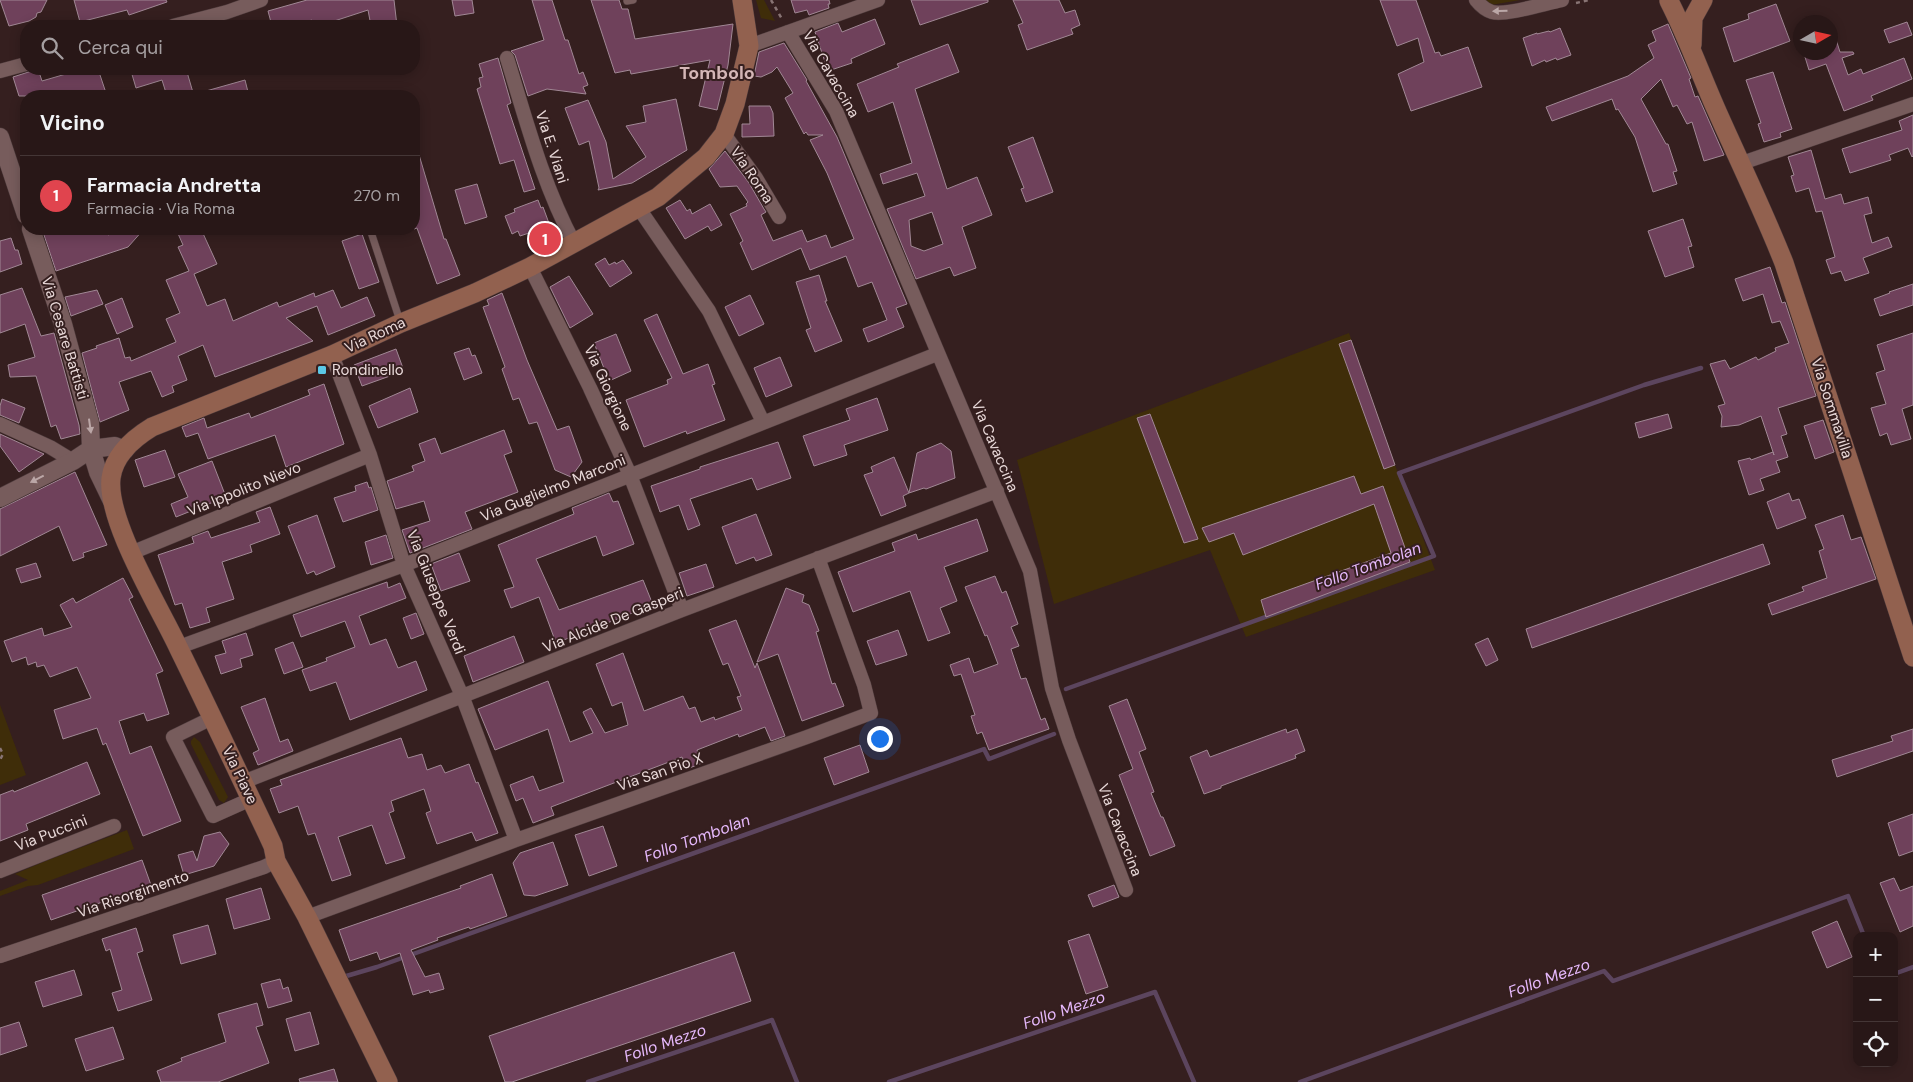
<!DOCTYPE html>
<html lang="it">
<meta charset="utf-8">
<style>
:root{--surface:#281717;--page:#342424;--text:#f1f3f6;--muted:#a59fa1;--line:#443636;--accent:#5bc8e6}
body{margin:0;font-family:"DM Sans",sans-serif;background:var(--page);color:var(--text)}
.controls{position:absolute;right:15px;bottom:15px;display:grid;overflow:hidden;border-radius:10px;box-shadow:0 2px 12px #0003}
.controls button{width:45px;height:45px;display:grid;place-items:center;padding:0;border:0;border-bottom:1px solid var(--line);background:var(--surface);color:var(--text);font:25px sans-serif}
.compass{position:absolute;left:1793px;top:15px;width:45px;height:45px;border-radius:50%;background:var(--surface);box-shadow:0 2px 12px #0003;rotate:81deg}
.you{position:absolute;left:879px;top:738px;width:18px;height:18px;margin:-12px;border:4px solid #fff;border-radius:50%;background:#1a73e8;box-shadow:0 0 0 8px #1a73e833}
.badge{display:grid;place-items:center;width:32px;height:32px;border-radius:50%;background:var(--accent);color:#fff;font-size:16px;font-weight:700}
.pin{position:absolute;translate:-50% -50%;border:2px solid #fff;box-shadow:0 1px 5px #0006}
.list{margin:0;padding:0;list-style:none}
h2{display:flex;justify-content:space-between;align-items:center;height:65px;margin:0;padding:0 20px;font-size:21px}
h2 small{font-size:16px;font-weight:400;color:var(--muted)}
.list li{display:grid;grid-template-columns:32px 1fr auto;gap:15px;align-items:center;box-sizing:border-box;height:80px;padding:0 20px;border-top:1px solid var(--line)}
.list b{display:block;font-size:19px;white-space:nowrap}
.list p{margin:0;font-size:16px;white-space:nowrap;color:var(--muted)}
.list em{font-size:16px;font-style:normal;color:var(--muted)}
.icon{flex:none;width:28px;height:28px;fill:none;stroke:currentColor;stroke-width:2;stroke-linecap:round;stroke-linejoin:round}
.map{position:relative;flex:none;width:1913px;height:1082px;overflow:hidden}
.search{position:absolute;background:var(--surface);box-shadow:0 2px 12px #0003;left:20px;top:20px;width:400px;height:55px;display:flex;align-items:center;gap:12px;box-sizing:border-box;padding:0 18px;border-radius:20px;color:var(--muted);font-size:19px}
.panel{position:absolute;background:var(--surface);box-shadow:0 2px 12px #0003;left:20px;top:90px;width:400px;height:145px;border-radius:20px}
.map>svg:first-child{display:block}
.green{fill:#3f2d09}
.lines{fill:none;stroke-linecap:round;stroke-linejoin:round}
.stream{stroke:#5c455e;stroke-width:4.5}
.building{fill:#6f415b;stroke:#a18895;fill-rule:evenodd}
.service-casing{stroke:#4d3a3b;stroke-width:8}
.minor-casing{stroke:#4d3a3b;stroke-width:15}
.tertiary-casing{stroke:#4d3a3b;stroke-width:19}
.secondary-casing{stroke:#4d3a3b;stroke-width:20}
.path{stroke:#887474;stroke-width:2.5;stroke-dasharray:4 4;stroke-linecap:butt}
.service{stroke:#775c5c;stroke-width:7}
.minor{stroke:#775c5c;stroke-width:14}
.tertiary{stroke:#775c5c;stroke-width:18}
.secondary{stroke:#92614f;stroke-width:19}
.oneway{fill:#bba7a7}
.poi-dot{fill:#5bc8e6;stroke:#351f1f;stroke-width:2}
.labels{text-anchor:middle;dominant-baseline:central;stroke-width:4;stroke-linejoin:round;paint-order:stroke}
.street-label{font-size:15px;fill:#e9d9d9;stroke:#351f1f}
.poi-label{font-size:15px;fill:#e9d9d9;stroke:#351f1f;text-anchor:start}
.water-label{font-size:16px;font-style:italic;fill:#e6b9fc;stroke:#351f1f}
.quarter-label{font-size:18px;font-weight:bold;fill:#d4b6b6;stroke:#351f1f}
</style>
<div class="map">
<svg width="1913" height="1082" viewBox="0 0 1913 1082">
<rect width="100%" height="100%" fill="#351f1f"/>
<path class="green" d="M756,0h8l11,21 -14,-3z
M1486,0h34l-29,5z
M1349,333l46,132 40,105 -189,67 -36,-87 -156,54 -37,-144z
M0,705l26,70 -26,10z
M194,737l6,5 28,55 -4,6 -5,-3 -28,-56v-3z
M127,830l7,19 -96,36 -10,1 -28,10v-5l28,-11 -13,-6 33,-14z"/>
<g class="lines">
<path class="stream" d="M1066,689l368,-133 -35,-83 245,-88 57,-17
M1894,974l19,-7
M343,977l34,-10 607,-218 5,10 65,-25
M588,1082l184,-62 25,62
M889,1082l266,-90 39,90
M1300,1082l304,-111 9,10 235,-85 16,40"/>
</g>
<path class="building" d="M0,0h47l-6,12 -4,1 -1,4 -7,4 -20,5z
M74,0h92l1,2 -38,13 -2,-5 -47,12z
M307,0h87l3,26h-26l-3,-16 -49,16h-4l-3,-6 -23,6h-17l-4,-15z
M452,0h20l2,13 -19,3z
M532,0h20l13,40h3l11,34 4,-2 5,13 -5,2 3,7 -39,-5 -19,7 -13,-41 -4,-4 33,-11z
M591,0h28l3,9h6l7,30 98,-15 -5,41 -11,45 -18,-4 11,-46 -79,14 -1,-4 -15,3z
M791,0h38l1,4h-2l1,4 -20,7 -2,-5 -12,3z
M911,0h77v2l-68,23z
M1013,0h46l6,13 10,-3 5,15 -9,4 2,5 -46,16 -9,-25 5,-2z
M1380,0h36l19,53 4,-1 2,4 27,-9 14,40 -71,24 -13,-37 26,-12 -6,-24 -21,8z
M1776,4l14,37 -56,21 -11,-34 26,-9 -1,-5z
M875,19l10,25 -34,15 1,4 -24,8 -13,-39 23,-9 4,9z
M1907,22l5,13 -23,8 -5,-13z
M1668,24l23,54 -2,1 6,18 3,-1 26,59 -20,6 -12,-39 -5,2 -10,-19 -4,2 -12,-28 -20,20 25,45h2l9,27 -4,1 4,12 -24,8 -18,-55 -17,-28 -2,1 -4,-11 -60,22 -6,-14 82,-31 26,-18 -6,-13 8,-4 -4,-10z
M1560,28l11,27 -14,5 -1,-2 -10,4 -1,-2 -13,6 -9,-28 14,-5v1l12,-3 1,1z
M1830,30h3l7,22h13l1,2 -12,4 6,17 13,-6 2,5 41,-16 8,21 -41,17 2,4 -29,11 -18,-47 -17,6 -4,-13 14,-5h11z
M784,43l23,37 -1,1 31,56 70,167 -11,4 8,19 -36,15 -5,-13 24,-9 -15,-38 -14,5 -12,-31 -36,14 -9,-22 -49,22 -12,-27 3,-2 -13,-27 17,-8 -1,-2 2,-2 -11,-16 -17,1 -11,-18 16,-18 24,32 15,26 2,3 -5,3 12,26 29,-11 5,12 19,-7 5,13 23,-9 -27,-66 -17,-33 13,-5h-15l-2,-3 -2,2 -19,-36 8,-5 -16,-26 -5,5 -11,5 -7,-1 5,-24z
M948,44l11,28 -44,17 32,100 30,-12 15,38 -30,12 14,41 -22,8 -4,-9 -34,12 -29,-70 38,-13 -8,-23 -34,11 -3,-10 32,-11 -19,-61 -25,10 -11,-28 42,-17 -2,-3zM932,212l11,32 -19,7 -13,-5 -2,-26z
M498,58l13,45 -4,2 28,84 -11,3 -10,-32 -14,4 -23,-75 4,-2 -2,-9 4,-1 -4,-13z
M38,69l4,12 41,-12h15l9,27h-88l-6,-19z
M138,69h50l-1,3 7,24h-27l-5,-16 -26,8 -5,-17z
M1773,72l19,57 -12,4 1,4 -17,5 -6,-18 3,-1 -15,-43z
M245,80l4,16h-49l-1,-3z
M676,99l11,51 -55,33 -34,7 1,-2 -10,-47 -10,4 -14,-37 23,-8 18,42 7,37 33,-22 -20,-31 20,-4 -3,-16z
M749,106h21l3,7 1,23 -32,1v-13h8z
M1913,115v41l-1,1 -4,-9 -19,7 2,5 -41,13 -8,-24 60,-19 -3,-9z
M1033,137l20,55 -27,10 -5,-13 3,-1 -16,-41z
M417,148l27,91h2l14,36 -23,9 -20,-56 -3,1v-80z
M1811,150l14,49 16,-5 3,10 24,-7 4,16 -8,2 8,28 16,-6 4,10 -29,11 6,15 -24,8 -4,-10 -10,3 -5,-14 9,-3 -13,-46 -6,1 -7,-24 -13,4 -5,-16 3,-1 -6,-18z
M477,184l10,33 -22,7 -10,-34z
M538,200l3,8 2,-1 7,19 -30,10 -2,-5 -6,3 -7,-18 10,-4 -1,-3z
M680,200l7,11 3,-2 2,5 18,-10 12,21 -11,6 -3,-5 -23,13 -19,-31z
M1683,219l9,27 -4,1 6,20 -29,10 -17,-46z
M42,229h37l1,5 17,-5h9l2,6 18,-6h18l-16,18 -72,24z
M176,229h25l16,35 -23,10 13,32 18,-7 8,22 44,-19 2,5 35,-14 1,4 18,-7 8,18 26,-11 8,19 -47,19 -11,-29 -31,12 27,23 -98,36 -12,-32 -25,11 9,24 -15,6 2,6 -12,5 -11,-26 -32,11 10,28 -29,12 -18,-69 15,-5 -1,-2 23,-8 6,20 5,-1 1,4 45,-19 -10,-23 14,-6 -14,-33 23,-9 -11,-24 5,-2z
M362,234l17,48 -20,7 -17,-48z
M11,238l4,12h3l4,14 -22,8v-31z
M605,258l4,7 6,-3 1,2 7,-4 9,13 -22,14 -15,-23z
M1770,267l12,36 3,-1 31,94 -38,12 9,26 -6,2 7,21 -12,4 4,11 -20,7 4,11 -15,5 -11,-34 12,-3 1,2 22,-8 1,3 -13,-39 -22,9 -18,2 1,-11 -4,-10 7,-2 -15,-40 15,-4 5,9 26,-12 2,3 18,-9 -1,-3 14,-5 -9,-22 -8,2 -9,-29 -20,7 -8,-22z
M819,275l8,26h-2l17,40 -27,11 -9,-22 5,-2 -15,-46z
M569,276l24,38 -23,14 -20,-41z
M1913,284v21l-33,11 -6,-17 16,-6 -1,-1z
M22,288l19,48 13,-3 25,92 1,9 -19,5 -5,-14 -5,2 -15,-51 -26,1 -2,-12 27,-8 -10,-33 -25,9v-38z
M97,290l6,14 -32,12 -6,-19z
M502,293l25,67 30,70 12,-4 13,36 -11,15 -16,-7 -18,-48 -8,2 -10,-26 -6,2 -11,-31 3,-2 -22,-60 6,-2 -2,-5z
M750,295l14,29 -25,12 -14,-29z
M122,298l11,29 -16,7 -12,-29z
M657,314l26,60 25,-10 7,20 -3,1 13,35 -38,14 -1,-3 -42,16 -18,-47 42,-16 -1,-4 5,-2 -28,-58z
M1913,333v72l-11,4 9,30 -20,6 -4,-12 -7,3 -9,-28 15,-4 -10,-31 9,-3 -8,-25z
M616,334l15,37 -22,10 -15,-38z
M1351,340l44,125 -11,4 -45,-125z
M469,348l3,8 3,-1 7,18 -18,7 -10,-27z
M396,349l8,22 -42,15 -8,-21z
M780,357l12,29 -26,11 -12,-29z
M324,384l20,60 -58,23 -11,-32 -67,24 -10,-26 -12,4 -4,-10 22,-9 3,10 42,-15 2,5 59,-23 -2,-5z
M410,388l8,24 -40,16 -9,-22z
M877,398l11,32 -44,15 3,10 -33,11 -11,-30 47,-16 -4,-11z
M2,399l23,9 -6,15 -19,-8v-9z
M1150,414l48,125 -14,4 -47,-125z
M1668,414l4,14 -33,10 -4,-15z
M1823,420l11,32 -19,7 -11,-33z
M504,430l8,22 -8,3 14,37 -53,20 7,17 -62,24 -8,-23 28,-9 -6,-20 -28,8 -9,-28 27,-10 -2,-5 13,-5 -6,-17 16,-6 6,16z
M0,434l44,20 -25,18 -19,-26z
M778,442l13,36 -34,12 -5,-12 -62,21 10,26 -12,5 -9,-25 -19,7 -9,-26 49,-17v-2z
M941,443l10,8 4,27 -29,11 -2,-1 -15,5 8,-40z
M165,450l10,27 -31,10 -9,-27z
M894,457l15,36 -6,3 3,10 -25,10 -17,-41 9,-3 -2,-5z
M212,461l14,36 -50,20 -5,-13 17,-7 -10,-23z
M75,472l32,73 -24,8 1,4 -11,4 -14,-35 -59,30v-47z
M1354,476l7,18 22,-8 27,76 -144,55 -5,-17 130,-47 -17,-49 -131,51 -9,-22 -25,9 -7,-14z
M367,482l2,6 2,-1 7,23 -35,12 -9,-24 22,-7 -1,-5z
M609,493l4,9 5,-1 16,43 -31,12 -7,-20 -60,23 23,51 84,-30 10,25 -97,38 -17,-46 -28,11 -7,-18 10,-3 -16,-42 76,-31 -2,-6z
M1789,493l3,8 7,-2 7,19 -29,11 -10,-27z
M270,507l10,27 -30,11 2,7 -30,10 12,37 -28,9 4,14 -20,6 -8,-25 -7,2 -17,-50 36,-12 -2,-6 16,-6 3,7 49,-16 -4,-10z
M756,514l16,41 -16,6 -2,-4 -18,7 -14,-37z
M317,515l18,52 -19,8 -2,-4 -7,3 -19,-48z
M1843,515l8,25 10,-3 15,42 -104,36 -4,-11 36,-13 -2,-4 25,-9 -8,-27 5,-2 -9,-24z
M977,519l11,32 -44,16 13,34 -17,7 10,25 -22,8 -18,-50 -57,21 -15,-40 57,-21 -3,-8 24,-9 2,6z
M386,535l7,23 -22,7 -6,-23z
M1763,544l7,20 -238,84 -6,-19z
M459,553l11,28 -29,10 -10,-27z
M36,563l5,14 -20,6 -5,-14z
M706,564l8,23 -27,9 -8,-23z
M995,576l7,17 4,-2 12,33 -7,3 8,19 -8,3 10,30 5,-1 15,42 4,-2 4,11 -60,21 -7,-18 -5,2 -6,-18 4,-1 -14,-41 -7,2 -4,-11 19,-7 5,15 24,-9 -11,-29 -2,1 -20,-49z
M123,578l10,19 -4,2 34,72 -7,3 13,40 -22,7 -3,-8 -25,8 11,33 21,-8 30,75 -38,15 -37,-93 -3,2 -6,-17 -34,11 -9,-29 37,-12 -14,-31 -27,10 -6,-12 -7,2 -1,-5 -8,3 -2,-8 -14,5 -8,-21 38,-13 2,8 28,-9 -12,-22 13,-7 3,5z
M387,582l1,6 12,-5 6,15 -47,18 11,29 16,-6 12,29 18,-7 11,29 -77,30 -14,-38 -26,9 -8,-21 25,-9 -1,-3 29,-11 -10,-26 -44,16 -8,-22z
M786,588l18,7 -2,7 7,3 10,26 -3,1 16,52 3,-1 9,23 -42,15 -24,-67 -21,8z
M416,613l8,21 -13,5 -8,-21z
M736,620l19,48 2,-5 28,73 -14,5 -6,-14 -26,10 -1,-3 -41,16 5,13 -15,6 -5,-12 -131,50 3,8 -21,8 -10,-25 -7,3 -6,-16 23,-9 6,15 25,-9 -16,-53 -53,21 -17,-41 70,-28 22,61 23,-9 -10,-21 8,-4 14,25 23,-8 -6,-23 -10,4 -16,-42 27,-11 21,58 39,-15 6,13 6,-2 6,15 13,-5 1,3 27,-10 -5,-13 4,-1 -13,-33 -5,2 -14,-35z
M898,630l9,25 -31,10 -9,-24z
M246,633l7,22 -13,4 2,8 -21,7 -6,-18 11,-3 -4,-12z
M514,636l10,26 -51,20 -9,-26z
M1488,638l10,22 -12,6 -11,-22z
M293,642l10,25 -19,7 -9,-25z
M265,698l15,44 8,-3 5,12 -35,14 -5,-12 6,-3 -18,-43z
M1127,699l19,50 -7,3 15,40 -3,1 10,24h2l12,29 -25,10 -31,-81 14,-6 -24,-63z
M1286,729l1,4 10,-4 8,22 -10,4 1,3 -75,28v2l-17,6 -14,-37 17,-7 3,7z
M1913,729v22l-76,26 -5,-17 61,-19 -2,-5z
M401,738l7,20 14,-4 5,16 14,-5 4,8 24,-9 7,19 2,-1 20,51 -22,8 -4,-9 -35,12 -11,-31 5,-2 -7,-22 -33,12 3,10 -5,2 16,45 -19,6 -14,-39 -34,12 13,38 -19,6 -17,-48 -7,2 -10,-29 -19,7 -9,-24 12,-4 -2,-5z
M860,745l9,27 -35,13 -10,-27z
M87,762l13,32 -74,30 2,6 -28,11v-46l13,-5 1,2z
M1913,814v37l-14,5 -11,-33z
M603,826l14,40 -28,10 -14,-41z
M220,832l9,12 -15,22 -30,9 -6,-20 15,-4 4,10 7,-25z
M553,842l15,43 -33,11 -11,-1 -11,-32 7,-10z
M142,860l9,25 -100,35 -9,-25z
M492,874l15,42 -37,13 -1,-2 -32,11 1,2 -27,10 14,27 14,-4 5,16 -14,4 -1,-3 -16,5 -13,-42 -20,7 -3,-8 -27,9 -11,-31 122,-42 -1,-2z
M1894,878l6,13 13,-5v40l-13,6 -20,-49z
M1114,885l5,12 -26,10 -5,-12z
M261,888l9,31 -36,10 -8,-30z
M1837,921l15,36 -25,11 -15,-36z
M208,925l8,29 -35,10 -8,-29z
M136,928l7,23 -6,2 15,47 -34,11 -6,-18 10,-3 -12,-41 -4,2 -4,-12z
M1089,934l19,53 -22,7 -18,-53z
M734,952l17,49 -239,81h-7l-16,-46z
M74,970l8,25 -39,12 -8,-25z
M280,979l3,10 5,-2 4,14 -24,7 -7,-24z
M257,1003l6,22 -7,2 13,36 -51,19h-57l-4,-11 25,-10 -1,-3 45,-16 -8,-28z
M310,1012l9,32 -24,7 -9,-32z
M19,1022l8,24 -27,9v-27z
M113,1027l11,32 -38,12 -11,-32z
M334,1069l4,13h-38l-1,-3z"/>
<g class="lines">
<defs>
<path id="service" d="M627,1l6,-1
M370,229l30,92"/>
<path id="minor" d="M1476,0c4,5 9,10 16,12 14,4 54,-9 70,-12
M173,26l54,-14 34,-12
M788,32l48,79 194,460 22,117 17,52 57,150
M749,46l129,-46
M507,58c19,62 36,127 67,185
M0,71l26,-7
M724,134l32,44 23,39
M1742,163l171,-59
M638,207l71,104 54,111
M530,267l60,121 40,87 52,135
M332,355l38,100 34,110 59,133 53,142
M0,424l50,23 23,14
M131,553l239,-98
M179,647l225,-82 533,-211
M212,718l-39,19 40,79 38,-17
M243,782l439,-172 315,-119
M0,871l114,-45
M307,917l209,-77 291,-103 64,-24 -7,-28 -46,-127
M0,956l264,-89 12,-6"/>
<path id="tertiary" d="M0,137l26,78
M31,229l32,95 27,99 1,26 7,23 14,29
M0,498l73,-37 18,-12 24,-3 10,4"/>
<path id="secondary" d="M1669,1c18,35 31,72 47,108 23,52 47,101 68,154l129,394
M1692,45l1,-27 10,-18
M388,1082l-81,-165 -31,-56 -3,-15 -6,-13c-29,-61 -58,-123 -88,-184 -19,-41 -73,-128 -68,-171 3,-23 23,-40 41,-51l180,-72 69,-32 74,-30 55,-26 128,-70 48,-40 18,-23 11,-30 14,-58 -7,-46"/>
</defs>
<use href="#service" class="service-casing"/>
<use href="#minor" class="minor-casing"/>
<use href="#tertiary" class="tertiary-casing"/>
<use href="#secondary" class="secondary-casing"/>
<path class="path" d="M771,0l11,19
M1576,3l13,-3
M0,748l3,6 -3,6"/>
<use href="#service" class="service"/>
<use href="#minor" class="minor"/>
<use href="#tertiary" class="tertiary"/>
<use href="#secondary" class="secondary"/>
</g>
<defs><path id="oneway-solid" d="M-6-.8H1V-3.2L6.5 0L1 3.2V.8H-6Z" transform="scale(1.25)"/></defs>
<g class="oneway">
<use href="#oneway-solid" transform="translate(1500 11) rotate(178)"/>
<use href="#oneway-solid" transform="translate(90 426) rotate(82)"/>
<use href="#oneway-solid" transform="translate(37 479) rotate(153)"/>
</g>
<rect class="poi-dot" x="317" y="365" width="10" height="10" rx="2.5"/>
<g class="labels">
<g class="street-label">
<text transform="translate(831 74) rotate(60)">Via Cavaccina</text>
<text transform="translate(552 147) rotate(72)">Via E. Viani</text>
<text transform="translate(752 175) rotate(56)">Via Roma</text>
<text transform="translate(375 335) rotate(-25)">Via Roma</text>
<text transform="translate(65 338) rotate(73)">Via Cesare Battisti</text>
<text transform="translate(608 388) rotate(65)">Via Giorgione</text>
<text transform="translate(1832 408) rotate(72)">Via Sommavilla</text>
<text transform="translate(995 446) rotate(67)">Via Cavaccina</text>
<text transform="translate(553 488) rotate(-22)">Via Guglielmo Marconi</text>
<text transform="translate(244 489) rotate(-22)">Via Ippolito Nievo</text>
<text transform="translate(436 592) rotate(68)">Via Giuseppe Verdi</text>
<text transform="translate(613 620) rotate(-22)">Via Alcide De Gasperi</text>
<text transform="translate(660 772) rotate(-19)">Via San Pio X</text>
<text transform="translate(240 775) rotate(64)">Via Piave</text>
<text transform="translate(1120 830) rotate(69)">Via Cavaccina</text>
<text transform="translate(51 833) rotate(-21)">Via Puccini</text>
<text transform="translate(133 894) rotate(-19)">Via Risorgimento</text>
</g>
<g class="poi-label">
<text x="332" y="370">Rondinello</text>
</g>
<g class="water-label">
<text transform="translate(1368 566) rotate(-20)">Follo Tombolan</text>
<text transform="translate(697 838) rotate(-20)">Follo Tombolan</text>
<text transform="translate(1549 978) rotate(-20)">Follo Mezzo</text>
<text transform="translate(1064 1010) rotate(-19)">Follo Mezzo</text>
<text transform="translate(665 1043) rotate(-19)">Follo Mezzo</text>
</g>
<g class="quarter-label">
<text x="717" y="73">Tombolo</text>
</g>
</g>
</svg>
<div class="controls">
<button>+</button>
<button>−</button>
<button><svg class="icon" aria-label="locate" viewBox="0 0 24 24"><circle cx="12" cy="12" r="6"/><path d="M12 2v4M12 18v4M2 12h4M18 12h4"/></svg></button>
</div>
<svg class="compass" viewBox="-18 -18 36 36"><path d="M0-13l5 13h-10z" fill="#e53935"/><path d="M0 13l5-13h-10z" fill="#a59fa1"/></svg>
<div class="you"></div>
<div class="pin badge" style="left:545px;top:239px;background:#e0444e">1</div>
<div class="search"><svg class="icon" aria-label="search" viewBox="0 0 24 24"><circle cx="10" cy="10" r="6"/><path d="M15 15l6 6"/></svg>Cerca qui</div>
<section class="panel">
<h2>Vicino<small></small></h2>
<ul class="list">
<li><span class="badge" style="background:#e0444e">1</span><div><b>Farmacia Andretta</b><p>Farmacia · Via Roma</p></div><em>270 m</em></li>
</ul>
</section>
</div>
